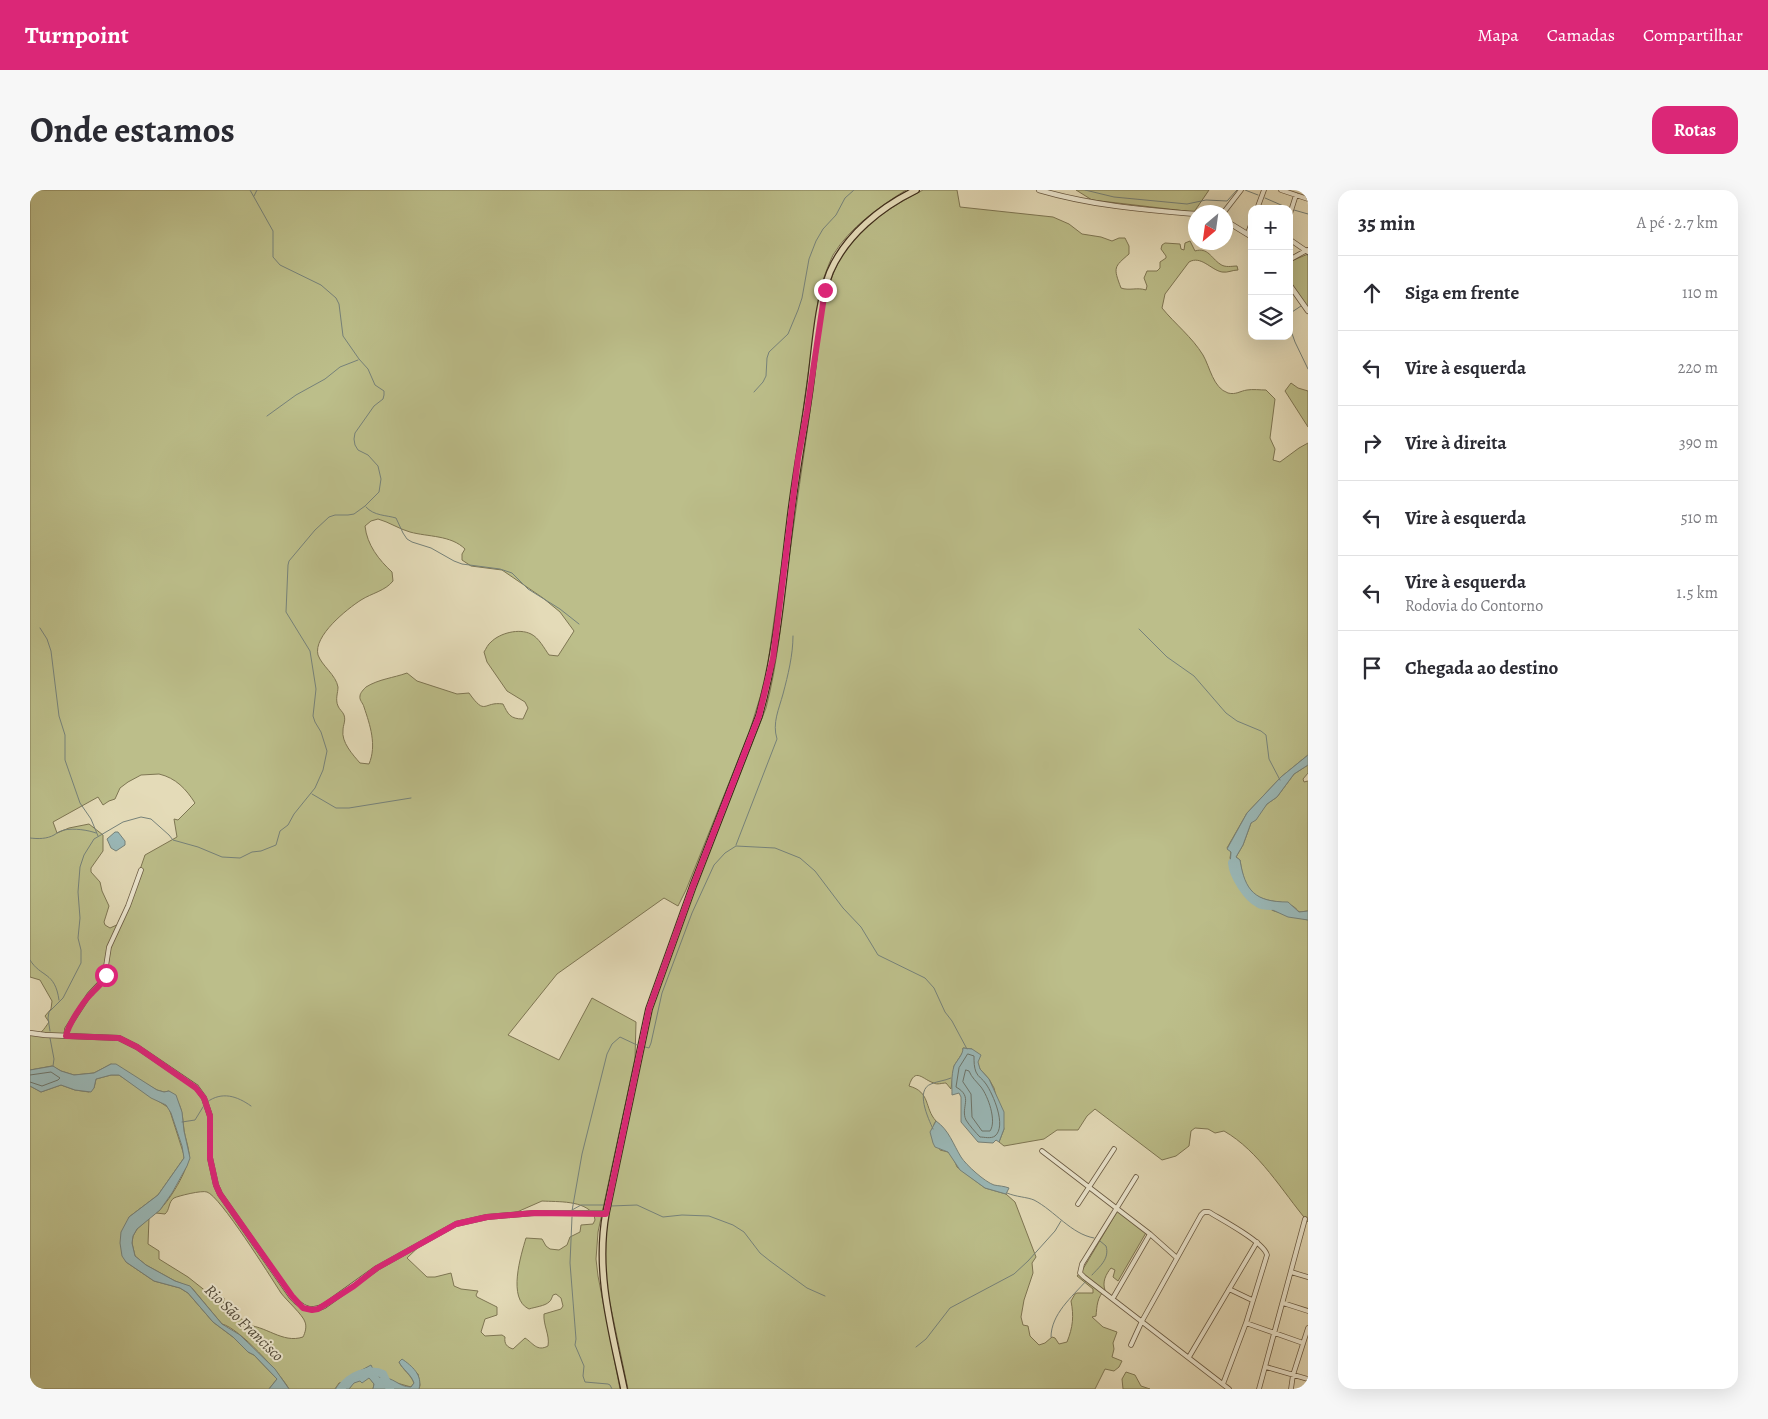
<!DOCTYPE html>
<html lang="pt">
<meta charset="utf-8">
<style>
:root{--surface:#fff;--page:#f7f7f7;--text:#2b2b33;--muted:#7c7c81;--line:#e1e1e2;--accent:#db2777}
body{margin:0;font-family:Alegreya,serif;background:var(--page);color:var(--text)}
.controls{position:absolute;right:15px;top:15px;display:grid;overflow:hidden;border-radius:10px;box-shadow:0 5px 20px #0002}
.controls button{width:45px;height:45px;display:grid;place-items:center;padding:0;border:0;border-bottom:1px solid var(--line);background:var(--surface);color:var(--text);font:25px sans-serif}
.compass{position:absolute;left:1158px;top:15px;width:45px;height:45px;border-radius:50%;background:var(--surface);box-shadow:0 5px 20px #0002;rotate:209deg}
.stop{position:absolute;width:15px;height:15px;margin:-11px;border:4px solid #db2777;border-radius:50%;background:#fff}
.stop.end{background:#db2777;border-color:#fff;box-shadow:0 1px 5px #0008}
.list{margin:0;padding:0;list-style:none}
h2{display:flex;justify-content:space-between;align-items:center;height:65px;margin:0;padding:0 20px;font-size:21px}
h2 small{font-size:16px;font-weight:400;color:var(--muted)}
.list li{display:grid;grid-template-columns:32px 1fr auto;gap:15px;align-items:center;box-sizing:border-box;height:75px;padding:0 20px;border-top:1px solid var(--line)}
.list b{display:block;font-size:19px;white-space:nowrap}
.list p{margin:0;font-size:16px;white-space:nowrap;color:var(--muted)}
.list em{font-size:16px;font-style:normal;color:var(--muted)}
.icon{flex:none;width:28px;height:28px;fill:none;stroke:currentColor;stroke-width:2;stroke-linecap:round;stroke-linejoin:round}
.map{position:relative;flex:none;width:1278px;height:1199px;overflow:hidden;border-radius:15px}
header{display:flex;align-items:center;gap:30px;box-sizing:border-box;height:70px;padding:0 25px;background:var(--accent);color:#fff}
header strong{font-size:24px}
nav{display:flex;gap:28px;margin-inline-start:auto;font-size:18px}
.intro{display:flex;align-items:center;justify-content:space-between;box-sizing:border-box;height:120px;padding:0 30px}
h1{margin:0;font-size:35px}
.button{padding:12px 22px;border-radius:15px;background:var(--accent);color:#fff;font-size:18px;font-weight:700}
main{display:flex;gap:30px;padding:0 30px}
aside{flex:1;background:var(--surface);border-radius:15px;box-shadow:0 5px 20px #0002}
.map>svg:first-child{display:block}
.green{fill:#bcbe8a;stroke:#7e7653;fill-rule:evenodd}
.water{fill:#9ab9b9;stroke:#76827a}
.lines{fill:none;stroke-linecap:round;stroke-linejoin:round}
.shore{stroke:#6d746a;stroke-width:1}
.stream{stroke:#76827a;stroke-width:1}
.river{stroke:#9ab9b9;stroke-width:8}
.minor-casing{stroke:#695a43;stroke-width:5.5}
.tertiary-casing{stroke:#695a43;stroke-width:6}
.primary-casing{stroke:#402f1c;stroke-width:8}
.minor{stroke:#ede8d1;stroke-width:4}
.tertiary{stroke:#ede8d1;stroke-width:4.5}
.primary{stroke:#e4dbb8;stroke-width:5.5}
.route{stroke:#db2777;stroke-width:6}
.labels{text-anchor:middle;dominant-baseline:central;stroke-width:4;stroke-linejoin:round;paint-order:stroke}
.water-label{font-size:16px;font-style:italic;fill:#524b3b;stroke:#ede8d1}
</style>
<header>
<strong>Turnpoint</strong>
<nav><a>Mapa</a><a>Camadas</a><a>Compartilhar</a></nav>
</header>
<div class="intro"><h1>Onde estamos</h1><a class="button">Rotas</a></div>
<main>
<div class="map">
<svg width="1278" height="1199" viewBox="0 0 1278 1199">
<rect width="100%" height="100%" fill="#e4dbb8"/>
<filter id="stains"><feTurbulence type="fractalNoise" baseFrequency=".004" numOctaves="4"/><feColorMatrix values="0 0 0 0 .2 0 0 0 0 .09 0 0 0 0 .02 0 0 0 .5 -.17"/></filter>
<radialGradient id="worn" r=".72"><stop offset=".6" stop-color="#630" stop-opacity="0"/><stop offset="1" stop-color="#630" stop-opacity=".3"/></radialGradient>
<path class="green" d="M0,0h876c-27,17 -56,37 -73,65 -5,10 -9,23 -13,33l-54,390 -17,55 -63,157 -8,16 -14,-8 -107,76 -49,61 51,25 33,-62 44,24 -1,37 -37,173 -2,27 2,17 22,113h-201l1,-4 -2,-11 -19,-12c4,8 12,13 15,21l-3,4 -32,-9v-4l-6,-5 -13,2 -12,10 -9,2 -4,6h-46c-9,-16 -50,-61 -67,-65l-30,-36 -17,-7 -29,-16 -11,-9 -3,-13 1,-7 4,-7 12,-11 -1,26 11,7v8l29,18 24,19 12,2 -1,9 10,9 11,4v5c22,0 38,19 59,12 2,-4 4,-10 2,-15 -2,-7 -18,-21 -24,-29 -11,-17 -61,-97 -74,-101 -5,-2 -29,4 -33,6 -6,4 -4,12 -9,16l-9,-1c12,-9 34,-45 33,-60 -1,-8 -4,-16 -5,-23 -2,-18 -2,-27 -15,-39l-5,1 -7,-2 -46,-26 -17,9 -20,2 -13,-4 -9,-5 -22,4v-35c10,2 14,-6 19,-13l-4,-6 6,-7 1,-8 -12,-21 -10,-3zM348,329c11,3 21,10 32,13 18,5 41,3 55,17l-3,5v6l9,6 31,4 41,28 17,14 14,19 -16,25 -9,-1c-5,-7 -10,-17 -18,-21 -12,-6 -31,-1 -40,8 -3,2 -5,7 -7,10l3,10 20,29 18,11 3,6 -5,11c-13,0 -15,-5 -20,-15 -20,-3 -17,13 -34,-11l-12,1 -40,-13 -10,-8c-14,5 -28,6 -41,14 -2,2 -6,6 -6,9 -1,4 3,7 4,11 6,18 13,38 5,57l-9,-1c-7,-8 -19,-21 -17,-33 0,-5 3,-9 1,-15 -1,-3 -5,-6 -6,-9 -3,-7 0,-13 0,-19 -2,-12 -16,-21 -20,-32 -5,-19 29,-46 43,-55 11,-7 24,-9 32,-19l-1,-9c-13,-12 -25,-27 -27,-46l6,-5zM129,584c17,4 27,15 36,29l-17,17 -4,-1 3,18 -32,18 -22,64 -4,5 -9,4 -5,-3 -1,-3 5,-16 -7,-15 -2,-9 -9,-10v-4l12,-17v-16l-14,-11 -20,4 -12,5 -4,-11 45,-25 5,8 6,-4 6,-2 5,-11 8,-6 13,-7zM512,1011c16,1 42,-1 52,14l1,5 -2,4 -12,1 -1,7 -10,5 -3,8 -8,5 -9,-1 -4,-3 -4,-7 -16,-1c-5,17 -19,61 3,71 6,-2 16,-3 20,-7 2,-1 3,-5 4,-7l3,-1 5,4 2,8 -2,3 -17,5c-1,11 6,21 4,32 -11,6 -15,-3 -23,-8l-12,11c-6,-2 -9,-5 -8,-12l-3,-2 -17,1 -4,-4 4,-13 12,-4v-8l-20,-10 -1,-2 2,-4 -17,-2 -7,-3 -3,-13 -16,4h-8l-20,-19 21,-20 48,-20 41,-6z
M893,0h34l3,17 93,10 16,7 13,10 19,3 11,4 7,-3h6l4,8v8c-15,13 -16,13 -8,34 8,3 16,-1 25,2l1,-4 -3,-8 3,-7h10l3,-3v-6l6,-4v-2l-5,-7 1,-4 3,-2 15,1 1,5 3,1 1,-7 5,-2 5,10c13,-4 16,7 25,13 5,4 12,2 17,2l1,4c-6,0 -10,3 -16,2 -11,-2 -21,-17 -33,-10l-24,32 -3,14c13,16 30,29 41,47 7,12 10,33 25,38 8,2 12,-2 19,-3 6,-1 13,0 19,0l9,9 -5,39 5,11 -2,11 7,2 19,-14 9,-5v312l-27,22 -34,36 -20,35 4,4 -1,6 17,39 27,14 34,9v302c-26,-31 -49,-71 -84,-91l-9,2 -7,-4 -13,-1 -4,3 -2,15 -13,10 -14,4 -67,-51 -8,7 -9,14h-21l-13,9 -40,7 -5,-4 5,-13 -10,-41 -5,-9 -9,-10 -8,-20 -9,-1v4l-9,14 -3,23 -5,-6c-4,0 -9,2 -12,0 -11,-3 -19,-17 -25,3 22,6 15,22 27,35l-2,3 6,26 8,2 5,5 4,10 28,21 21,6 9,8 21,55 -4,6 1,10 -9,27 -3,17 2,8 5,1 2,10 9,9 6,-2 7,-6 3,1 4,6 8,-2c6,-15 7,-26 4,-41l4,-7 2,-1h16v-4l-16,-13 6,-7 35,-59 29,21 -29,50 -5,-4 2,-7 -4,-2c-5,6 -9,14 -6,22 -8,7 -8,16 -9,26l-4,1 11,10 14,5 -4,11 1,6 -2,8 10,4 -3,6 -5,4 -9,-2 -10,20h-467l-20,-95 -3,-20 1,-47 43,-210 18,-57 99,-252c12,-46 15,-88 21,-135 8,-59 17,-118 25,-176 6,-42 7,-97 26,-134 18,-34 52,-56 85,-73z
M1046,0h133l-15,22 -102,-12z
M1278,64v55l-19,-27v-20z
M1261,193l7,5 10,3v36l-23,-36z
M1278,575v8l-5,6 1,3 4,-1v130l-9,1c-5,-7 -12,-9 -20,-10 -29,-3 -35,-15 -39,-42l-4,-3 7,-12 8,-22 16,-19 10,-7 17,-23z
M81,885h8l50,33 15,47v3l-26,37 -29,22 -3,45 28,19 26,7 8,5 25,29 20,15 15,15 6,3 23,24 -8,10h-239v-303l11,6 20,-7 14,5 14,2 5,-4 2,-9z
M1096,1182l9,3 6,11 9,3h-27l-1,-10z
M339,1187l5,7 -1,5h-24l5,-7z"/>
<path class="water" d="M1278,565v10l-14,9 -17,23 -10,7 -11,16 -5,3 -8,22 -7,12 4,3c5,31 15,42 48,42l11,10 9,-1v9l-20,-3 -33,-15 -8,-5 -17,-32 1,-13 -4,-3 20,-36 34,-36z
M85,642h3l7,9v4l-9,6 -5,-3 -4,-9z
M933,858l9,1 9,6 -3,7 2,7 9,10 15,33v17l-5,13 -3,-2 -3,3 -15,-1 -17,-20v-25l-2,-4 -7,2c0,-9 -1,-19 2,-29 3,-6 9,-11 9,-18z
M81,874h5l41,26 7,2 5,-1 7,4 6,17 2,19 6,27 -3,8 -15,27 -12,17 -23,19 -4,7 -1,7 3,13 11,9 29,16 15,5 32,38 18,11 35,34 14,20h-20l8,-10 -23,-24 -6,-3 -15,-15 -20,-15 -25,-29 -8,-5 -26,-7 -28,-19 -4,-6 -2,-13 1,-11 8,-15 29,-22 26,-37 -2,-12 -11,-33 -5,-8 -15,-7 -32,-23h-8l-15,4 -2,9 -3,4 -16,-2 -14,-5 -20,7 -11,-6v-16l23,-4 8,5 13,4 20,-2z
M906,931c13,9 17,23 25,36 5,8 24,25 33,28 5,1 10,1 15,3l-3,6 -21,-6 -25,-18 -12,-18 -13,-5 -2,-4 -3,-11z
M372,1169c10,7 21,16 17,30h-46l1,-5 -5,-6 -7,5 -2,-2 -6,2 -5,6h-14l5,-6h5l13,-11 13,-7 3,6 5,3v3c16,0 19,10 32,10l3,-4c-3,-9 -11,-13 -15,-21z"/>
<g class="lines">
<path class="shore" d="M938,864l6,2c0,6 0,11 2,16 2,5 7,7 10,12 7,10 21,42 9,52 -4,3 -11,1 -15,1 -4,-4 -11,-12 -14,-17 -6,-13 8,-23 -10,-33l3,-19z
M936,880l3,1c3,7 7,10 12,16 7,9 16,34 9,44h-8l-10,-14 -1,-23 -8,-12z
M0,885l21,-3 9,6 -2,2 -16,6 -12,-4"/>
<path class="stream" d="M1055,0l29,7 73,7 19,-4 21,1 10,-11
M1215,0l13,5
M224,6l3,-6
M1235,8l23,10
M1264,20l14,4
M1277,64l1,2
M1259,124l12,-8
M1259,135l6,17 13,27
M724,202l9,-10 3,-6 1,-18 2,-6 19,-18 10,-24 4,-12 7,-39 7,-18 7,-12 13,-14 9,-17 9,-8
M237,226l29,-21 29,-16 15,-12 18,-7
M336,317c8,9 20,8 30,11l7,15 4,6 5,3 19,6 23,13 8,3 38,5 12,4 16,16 32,20 19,15
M10,438l7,11 4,12 8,65 6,19v25l15,43 11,16 7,17
M1109,439l28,28 27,19 32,37 11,8 24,10 5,4 3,24 11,21
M282,604l24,14h13l62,-10
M0,648c8,1 17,1 24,-3 3,-2 6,-4 10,-5 10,-2 24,0 32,3
M706,655l41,-106c-5,-16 2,-30 6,-45 5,-19 10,-39 10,-58
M0,770c11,18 25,11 29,40
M20,841l-2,-13 1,-6 14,-14 18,-35v-13l-3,-12 2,-20 -2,-26 2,-25 4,-12 10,-16 29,-17 18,-5 10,2 18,16 4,5 25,7 24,10 18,1 12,-6 9,-1 15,-6 4,-14 8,-6 6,-11 21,-26 8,-18 4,-19 -6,-19 -6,-10 -2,-6 3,-27 -6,-38 -24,-39 2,-47 1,-4 26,-31 14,-13 6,-2h13l6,-1 11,-8 14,-14 2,-13 -3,-13 -10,-11 -10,-5 -3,-5 -1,-6 1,-6 19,-27 9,-7 1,-4v-4l-9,-6 -7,-16 -9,-10 -16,-23 -4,-32 -3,-6 -15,-13 -41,-20 -7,-8v-26l-23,-41
M20,848l4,21 -1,7
M615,857l4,1 2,-5 11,-50 30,-80 22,-48 11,-12 11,-7 39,2 25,10 15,13 28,37 18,19 17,28 47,23 9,10 11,24 7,9 15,28
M177,912c15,-11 30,-6 44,4
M152,932l13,-2 8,-13
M903,939c-5,-11 -18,-39 -2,-45 7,-3 13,-3 20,-6
M977,1003c9,4 20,4 27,7 21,11 37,34 60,38
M581,1016l26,-1 26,12 19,-2 27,1 24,9 11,7 16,21 10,8 37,27 18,8
M542,1020l9,-5h22
M542,1021l10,-57 25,-100 5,-10 8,-7 17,8
M542,1027l-2,46 6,76 -1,6 9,21 -1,10 2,6 23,2 2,1 2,4
M1062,1085c7,-8 18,-16 14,-29l-6,-5
M1021,1147c0,-23 21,-40 35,-56
M886,1157l10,-8 24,-31 64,-34 14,-13 27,-30 6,-10"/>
<path class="river" d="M1202,673c1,13 15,35 27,41 3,2 9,2 12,2
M311,1199c7,-13 29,-22 42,-15l7,15"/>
<defs>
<path id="minor" d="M1251,0l27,9
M1227,19l7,-19
M1194,22l17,-22
M1259,27l7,-22
M1218,43l4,-11
M1259,49l19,13
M1259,70l18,-10
M36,846l1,-7 7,-11 15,-23 15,-16 5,-32 19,-41 13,-36
M1012,961l108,83 27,24
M1106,987l-54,87 -2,9 4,4 145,112
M1048,1014l36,-55
M1261,1082l17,5
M1199,1099l23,11
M1083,1108l37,-64
M1253,1113l25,8
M1216,1133l57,20
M1101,1155l11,-24 59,-106 3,-3h5c13,8 55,30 58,43l-21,68 -23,61
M1159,1167l68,-115
M1236,1177l42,12
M1229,1199l46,-170
M1261,1199l2,-14 15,-47"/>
<path id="tertiary" d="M1009,0c51,15 104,20 157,24
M1196,31l26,16
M1259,94l19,27
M0,843l15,2 74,3 18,9 59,40 8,11 6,18v42l6,27 4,9 71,102c10,12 20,17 33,10l53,-38 79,-44 31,-7 47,-4h72"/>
<path id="primary" d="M594,1199c-12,-58 -29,-116 -18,-176l43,-204 44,-123 66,-170c18,-63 23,-129 31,-194 5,-45 14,-90 20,-135 5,-35 7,-82 20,-115 16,-37 51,-65 86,-82"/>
</defs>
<use href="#minor" class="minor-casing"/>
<use href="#tertiary" class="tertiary-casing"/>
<use href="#primary" class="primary-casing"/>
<use href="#minor" class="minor"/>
<use href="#tertiary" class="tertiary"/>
<use href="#primary" class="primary"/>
</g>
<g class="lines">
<path class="route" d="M76,785c-3,9 -10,13 -15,19 -8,8 -23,31 -25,42l53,2 18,9 59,41 8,10 6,18v42l6,27 4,9 72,102 11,12 9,2 6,-1 36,-23 23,-18 79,-44 31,-7 47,-4 72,1 43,-205 44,-123 66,-170 14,-58 25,-199 9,-48 18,-121"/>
</g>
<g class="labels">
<g class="water-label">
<text transform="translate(214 1133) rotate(44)">Rio São Francisco</text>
</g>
</g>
<rect width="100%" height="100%" filter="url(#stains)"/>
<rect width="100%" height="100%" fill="url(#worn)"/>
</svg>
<div class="controls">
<button>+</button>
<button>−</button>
<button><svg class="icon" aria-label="layers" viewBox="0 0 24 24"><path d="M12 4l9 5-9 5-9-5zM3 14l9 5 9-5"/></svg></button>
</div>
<svg class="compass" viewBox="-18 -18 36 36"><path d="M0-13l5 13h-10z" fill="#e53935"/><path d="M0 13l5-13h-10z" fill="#7c7c81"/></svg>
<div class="stop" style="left:76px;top:785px"></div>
<div class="stop end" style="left:795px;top:100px"></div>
</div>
<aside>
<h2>35 min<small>A pé · 2.7 km</small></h2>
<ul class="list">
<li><svg class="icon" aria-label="ahead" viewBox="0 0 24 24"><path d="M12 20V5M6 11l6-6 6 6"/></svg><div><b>Siga em frente</b></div><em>110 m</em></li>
<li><svg class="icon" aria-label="left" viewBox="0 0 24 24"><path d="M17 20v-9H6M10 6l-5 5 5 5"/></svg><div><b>Vire à esquerda</b></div><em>220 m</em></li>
<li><svg class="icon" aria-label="right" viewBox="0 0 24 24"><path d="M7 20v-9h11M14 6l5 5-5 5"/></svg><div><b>Vire à direita</b></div><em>390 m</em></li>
<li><svg class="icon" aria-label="left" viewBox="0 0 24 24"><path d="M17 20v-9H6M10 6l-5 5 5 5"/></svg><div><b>Vire à esquerda</b></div><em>510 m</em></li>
<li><svg class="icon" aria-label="left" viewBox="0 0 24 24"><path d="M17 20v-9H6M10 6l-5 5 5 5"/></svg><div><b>Vire à esquerda</b><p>Rodovia do Contorno</p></div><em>1.5 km</em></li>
<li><svg class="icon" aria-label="arrive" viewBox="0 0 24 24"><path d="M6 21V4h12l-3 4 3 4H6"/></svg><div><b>Chegada ao destino</b></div></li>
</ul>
</aside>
</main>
